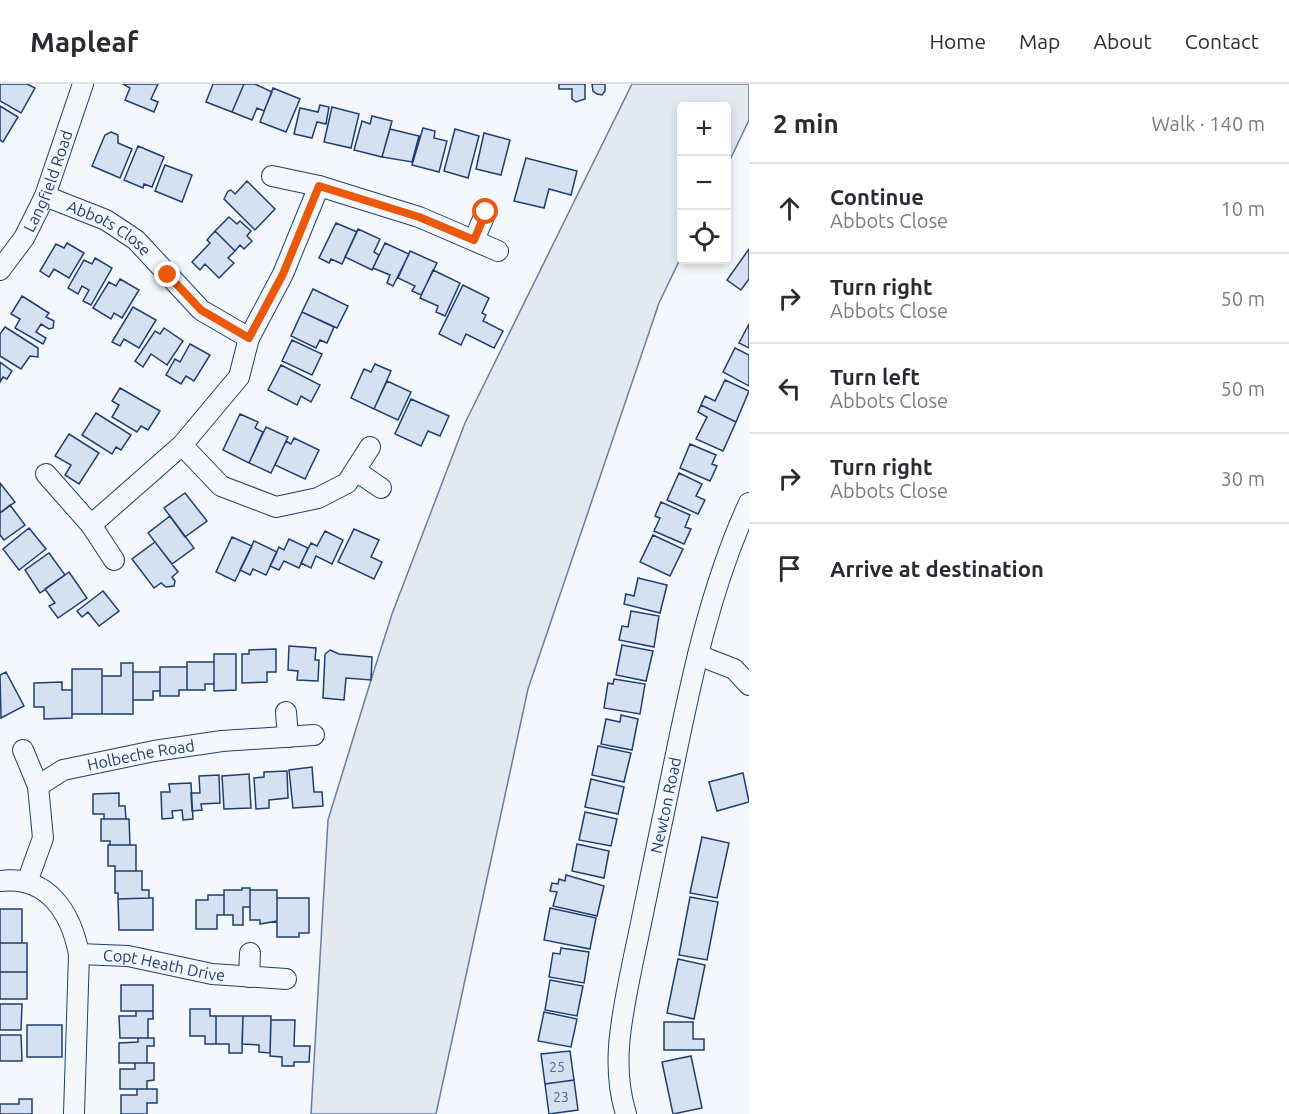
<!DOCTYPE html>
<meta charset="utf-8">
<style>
:root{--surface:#fff;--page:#f2f2f3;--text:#2b2b33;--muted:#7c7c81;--line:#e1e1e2}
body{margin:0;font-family:Ubuntu,sans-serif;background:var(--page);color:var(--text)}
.controls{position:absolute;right:18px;top:18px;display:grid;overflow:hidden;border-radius:6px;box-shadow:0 3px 9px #0003}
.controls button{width:54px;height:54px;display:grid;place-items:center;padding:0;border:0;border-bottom:2px solid var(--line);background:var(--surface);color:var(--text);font:30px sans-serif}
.stop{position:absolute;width:18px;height:18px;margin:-14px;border:4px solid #ea580c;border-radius:50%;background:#fff}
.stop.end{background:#ea580c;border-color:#fff;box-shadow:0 2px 6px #0008}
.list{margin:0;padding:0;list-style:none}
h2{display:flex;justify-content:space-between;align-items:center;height:78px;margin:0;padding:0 24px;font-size:26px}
h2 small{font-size:20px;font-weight:400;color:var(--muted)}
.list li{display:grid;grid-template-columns:39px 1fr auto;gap:18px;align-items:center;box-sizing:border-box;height:90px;padding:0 24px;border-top:2px solid var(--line)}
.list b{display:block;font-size:22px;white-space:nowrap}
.list p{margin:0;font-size:20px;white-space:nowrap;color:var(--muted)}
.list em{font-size:20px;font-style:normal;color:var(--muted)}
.icon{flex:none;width:33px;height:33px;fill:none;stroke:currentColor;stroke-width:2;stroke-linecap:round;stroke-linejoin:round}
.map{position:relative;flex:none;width:749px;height:1030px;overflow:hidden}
header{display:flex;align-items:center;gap:36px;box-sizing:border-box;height:84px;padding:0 30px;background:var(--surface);border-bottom:2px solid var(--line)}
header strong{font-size:28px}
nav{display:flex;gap:33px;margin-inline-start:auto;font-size:21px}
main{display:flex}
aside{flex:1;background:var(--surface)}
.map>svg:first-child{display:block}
.green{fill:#e3e9f0;stroke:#687fa3;stroke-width:1.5}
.building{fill:#d5e0f0;stroke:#1d3f73;stroke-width:1.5}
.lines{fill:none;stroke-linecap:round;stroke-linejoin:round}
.street-casing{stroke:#1d3f73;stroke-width:22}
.street{stroke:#f4f7fb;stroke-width:20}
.route{stroke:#ea580c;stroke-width:8}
.labels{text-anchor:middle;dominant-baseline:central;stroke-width:4.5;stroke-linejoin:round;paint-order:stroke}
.number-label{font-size:14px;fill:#4b6792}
.street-label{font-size:16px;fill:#1d3f73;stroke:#f4f7fb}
</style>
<header>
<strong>Mapleaf</strong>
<nav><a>Home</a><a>Map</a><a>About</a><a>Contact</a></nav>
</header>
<main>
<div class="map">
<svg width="749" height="1030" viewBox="0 0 749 1030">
<rect width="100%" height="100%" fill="#f4f7fb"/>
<path class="green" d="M632,0h117v36l-22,46 -1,-60h-44l-1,151 -22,46 -131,386 -92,425h-125l17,-294 43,-140 21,-66 73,-191z"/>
<path class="building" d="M0,0h27l8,4 -14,25 -21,-12z
M123,0h35l-7,15 7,3 -4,10 -29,-12 5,-12z
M213,0h31l-12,28 -26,-10z
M244,0h11l17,8 -8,19 -7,-3 -5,12 -20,-8z
M559,0h26v15l-9,3 -4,-3v-10h-13z
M592,0h13v7l-3,4 -5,-1 -4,-3z
M273,4l27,11 -14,33 -26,-10z
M320,21l9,2 -3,17 -9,-2 -5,16 -18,-4 6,-26 18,4z
M0,22l18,11 -15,25 -3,-2z
M332,23l27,7 -8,34 -27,-6z
M372,32l20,5 -10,36 -28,-7 8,-29 8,3z
M423,44l12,3 -1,7 13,3 -8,31 -27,-7z
M390,45l29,7 -7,26 -30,-5z
M455,45l24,7 -11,42 -24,-7z
M111,48l7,3v8l14,6 -12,29 -28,-12 13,-31z
M484,49l26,7 -9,35 -25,-6z
M138,62l26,11 -12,30 -8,-3 -1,4 -19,-8z
M526,74l51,13 -6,24 -22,-6 -5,19 -30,-7z
M165,81l27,10 -10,27 -27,-11z
M247,97l28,28 -20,21 -31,-31 4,-8 3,-1 4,4z
M229,133l8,7 3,-3 11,10 -4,5 5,5 -8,8 -4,-4 -5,6 -20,-20z
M336,139l21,9 -15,32 -11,-5 -2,4 -10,-5z
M358,145l22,10 -6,13 5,3 -7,15 -27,-13z
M215,147l20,20 -7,7 6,5 -15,15 -14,-14 -5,6 -8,-8 18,-19 -3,-3z
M67,159l17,10 -15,25 -15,-9 -5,8 -9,-6 16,-27 8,4z
M385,159l24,11 -16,32 -6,-3 3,-8 -17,-7z
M749,165v30l-8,11 -14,-10z
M410,167l27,12 -16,32 -9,-4 3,-5 -17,-8z
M95,174l17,10 -21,37 -8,-4 6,-11 -7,-4 -4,8 -10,-6 16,-28 8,4z
M433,186l27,13 -15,33 -9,-4 2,-6 -18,-8z
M120,195l19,11 -17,28 -8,-5 -3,6 -18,-11 16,-26 7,4z
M463,201l26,13 -7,15 4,2 -3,6 20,10 -9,17 -28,-14 -5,11 -22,-11z
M313,205l35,17 -11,22 -35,-16z
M22,212l27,17 -3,4 8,4 -1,7 -4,1 -8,-5 -5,8 10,6 -3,6 -28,-16 5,-9 -9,-5z
M133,223l23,13 -17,28 -15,-9 -4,7 -8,-4z
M302,228l32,15 -7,16 -7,-3 -4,8 -25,-12z
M749,240v24l-10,-5z
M5,243l33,21v9l-8,-1 -9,13 -21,-13v-22z
M164,244l19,13 -16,24 -16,-11 -8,13 -8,-6 20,-30 5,3z
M292,256l30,14 -10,21 -30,-14z
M190,260l20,11 -16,26 -8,-5 -5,8 -15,-9 9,-16 5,3z
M735,264l14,7v31l-26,-14z
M0,278l12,9 -5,8 -4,-2 -3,5z
M375,280l16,7 -17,38 -23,-11 13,-29 7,3z
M281,281l39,20 -9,17 -10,-6 -4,9 -29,-15z
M725,296l24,11 -13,31 -35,-17 4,-9 10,5z
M387,297l24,11 -13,28 -24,-11z
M120,304l40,23 -12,19 -7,-4 -4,6 -25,-15 7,-12 -7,-4z
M411,315l38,17 -9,20 -12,-5 -7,15 -26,-12z
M701,321l35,17 -13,29 -27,-12 11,-22 -9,-5z
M96,329l35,22 -10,15 -5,-3 -4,7 -30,-19z
M240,330l18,8 -3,6 8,4 -14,31 -26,-13z
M266,343l22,10 -17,36 -22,-10z
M69,350l30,19 -20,31 -14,-9 6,-10 -16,-9z
M294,354l25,12 -14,29 -30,-14 11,-24 5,3z
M690,360l26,11 -4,9 5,2 -7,15 -30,-13z
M679,389l23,11 -6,12 9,4 -7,14 -31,-14z
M0,399l15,19 -15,11z
M185,409l22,28 -22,16 -21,-29z
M661,418l29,13 -5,12 6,2 -7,15 -30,-13 6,-13 -5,-2z
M10,421l15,20 -21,15 -4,-5v-22z
M170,432l24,32 -22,16 -24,-31z
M29,444l17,21 -27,21 -16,-21z
M354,445l25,11 -8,17 11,5 -8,17 -36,-17z
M325,447l18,9 -11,24 -16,-8 -5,12 -10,-5 10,-20 6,3z
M653,451l30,14 -13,27 -30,-14z
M232,453l20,9 -17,35 -19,-9z
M289,455l19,9 -9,20 -15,-7 -5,9 -9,-4 9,-19 5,3z
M254,457l23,11 -11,23 -13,-6 -3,6 -10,-5z
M155,458l23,30 -6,5 3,4 -1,5 -8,1 -5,-4 -7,5 -22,-29z
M49,469l16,22 -25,18 -15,-23z
M69,488l18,26 -29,20 -9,-12 6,-3 -10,-14z
M638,494l29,7 -7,28 -36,-9 2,-10 8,2z
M103,507l16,20 -20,15 -11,-14 -6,5 -5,-6z
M631,527l28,5 -5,31 -35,-7 3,-14 6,1z
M622,561l31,6 -7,30 -30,-6z
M289,562l27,2 -1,12h4l-1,21 -21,-1 1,-9 -10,-1z
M276,565v23h-9v10l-25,1v-29h7v-4z
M330,566l9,4 33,3 -1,23 -25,-2 -2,22 -21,-2 2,-44z
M214,570h22v36l-22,1z
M187,578h27v22h-9v6h-18z
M121,579h12v51h-31v-38h19z
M160,583h27v23h-8v6h-19z
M72,585h30v45h-30z
M6,588l18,34 -23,12 -1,-43z
M133,588h27v19h-7v9h-20z
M614,595l31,5 -5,30 -36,-6 4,-25 5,1z
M62,598v8h10v28l-28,1v-12h-10v-24z
M621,631l17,4 -6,31 -31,-6 5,-25 14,3z
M598,662l33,7 -7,29 -32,-7z
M312,683l2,25h8l1,14 -30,2 -4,-38z
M287,687l1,27 -19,2v8l-13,1 -2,-31 10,-1v-5z
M743,689l6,29 -32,9 -8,-29z
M249,690l2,34 -27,1 -2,-33z
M219,691l1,28 -19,1 1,6 -10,1 -1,-18h9l-1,-17z
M591,695l33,8 -6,27 -33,-7z
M191,699l2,36 -10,1 -1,-10 -10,1 1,7 -11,1 -1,-27h9l-1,-8z
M119,709v13h6l1,13h-22v-5h-11v-20z
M585,728l32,7 -6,27 -32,-6z
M101,735h28l1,26h-20v-4h-9z
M702,753l27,6 -12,55 -27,-5z
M577,760l32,7 -5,27 -32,-7z
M108,761h28v26h-21v-5h-7z
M115,787h27v19h7v8l-31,1v-6h-3z
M566,791l38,11 -7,30 -44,-10 4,-14 -7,-1 2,-8 6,1 1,-5 6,2z
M242,804h8v19h-7v18h-10v-10h-9v-25h18z
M250,806h27v31l-17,3v-4h-10z
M208,811h16v20h-7v14h-21v-29h12z
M690,813l28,5 -11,58 -28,-5z
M149,814h4v32h-34l-1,-31z
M277,814h32v35h-10v4h-22z
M550,824l46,10 -6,31 -46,-9z
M0,825h22v34h-22z
M0,859h27v29h-27z
M561,864l28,4 -5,31 -35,-6 4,-24 7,1z
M678,875l27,6 -11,54 -27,-6z
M0,888h27v27h-27z
M550,896l33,6 -6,30 -32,-6z
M121,901h32v26h-32z
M0,920h22l-1,26h-21z
M190,925h20v7h6v28h-11v-8h-15z
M136,927h17v8h-5v19h-28l-1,-22h17z
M544,928l33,7 -6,28 -33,-6z
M216,932h27l-1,37h-13v-9h-13z
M243,932h28l-1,37 -11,-1v-7l-17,-1z
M271,936h24l-1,26h16l-1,16h-15v4h-12v-9l-12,-1z
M664,938h29v17h11v11h-40z
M27,941h35v32h-35z
M0,951h21l1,26h-22z
M138,954h16v8h-7v17h-28v-20l19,-1z
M570,967l4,29 -29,4 -4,-30z
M691,972l11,52 -29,6 -11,-52z
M135,979h19v17l-7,1v8h-27v-20h15z
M574,996l4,30 -29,4 -4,-30z
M137,1005h20v14h-10v11h-26v-19h16z
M19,1015h13v15h-32v-10h19z"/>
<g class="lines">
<defs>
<g id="street">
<path d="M272,92l47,10"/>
<path id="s1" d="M45,112l61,24 30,20 65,70 48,28 34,-64 36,-88 100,31 79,34"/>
<path d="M474,156l12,-28"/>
<path id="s2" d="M0,186l24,-32 21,-42 38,-112"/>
<path d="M249,254l-10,39 -57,68 39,41 55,21 42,-9 29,-15 23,-36"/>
<path d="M356,387l25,17"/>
<path d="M46,390l45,51 91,-80"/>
<path d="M91,441l23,35"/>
<path d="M698,571l36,14 15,16"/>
<path d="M286,628l2,25"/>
<path id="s3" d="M23,666l15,36 25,-16 91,-19 68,-10 92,-6"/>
<path d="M0,797c48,-6 71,32 79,73l-5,160"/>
<path d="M27,798l16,-44 -5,-52"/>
<path id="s4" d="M79,870l49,2 84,18 74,5"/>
<path d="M249,893l1,-24"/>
<path id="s5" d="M626,1030c-16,-51 -3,-102 7,-153 9,-41 17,-83 26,-125 24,-111 42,-229 90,-333"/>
</g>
</defs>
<use href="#street" class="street-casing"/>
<use href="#street" class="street"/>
</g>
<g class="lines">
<path class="route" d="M168,191l33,35 48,28 34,-64 36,-88 100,31 55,23 12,-28"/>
</g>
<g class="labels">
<g class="number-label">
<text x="557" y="983">25</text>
<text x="561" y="1013">23</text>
</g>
<g class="street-label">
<text stroke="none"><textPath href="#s2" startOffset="102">Langfield Road</textPath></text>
<text stroke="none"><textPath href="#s1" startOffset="72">Abbots Close</textPath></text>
<text stroke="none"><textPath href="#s3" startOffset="148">Holbeche Road</textPath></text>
<text stroke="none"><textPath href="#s5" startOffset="314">Newton Road</textPath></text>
<text stroke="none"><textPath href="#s4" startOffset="86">Copt Heath Drive</textPath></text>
</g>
</g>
</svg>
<div class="controls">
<button>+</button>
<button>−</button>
<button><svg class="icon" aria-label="locate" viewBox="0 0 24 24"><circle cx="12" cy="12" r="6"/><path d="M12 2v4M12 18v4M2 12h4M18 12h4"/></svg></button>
</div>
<div class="stop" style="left:486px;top:128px"></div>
<div class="stop end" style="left:168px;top:191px"></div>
</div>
<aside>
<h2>2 min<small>Walk · 140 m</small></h2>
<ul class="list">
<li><svg class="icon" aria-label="ahead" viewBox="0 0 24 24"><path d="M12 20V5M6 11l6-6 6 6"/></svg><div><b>Continue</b><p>Abbots Close</p></div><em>10 m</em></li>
<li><svg class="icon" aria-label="right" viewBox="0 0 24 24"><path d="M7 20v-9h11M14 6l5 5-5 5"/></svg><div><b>Turn right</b><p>Abbots Close</p></div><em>50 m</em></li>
<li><svg class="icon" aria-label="left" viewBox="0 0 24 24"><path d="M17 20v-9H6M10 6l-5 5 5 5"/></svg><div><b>Turn left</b><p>Abbots Close</p></div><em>50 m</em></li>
<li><svg class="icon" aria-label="right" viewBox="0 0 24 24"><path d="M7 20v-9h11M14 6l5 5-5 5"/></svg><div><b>Turn right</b><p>Abbots Close</p></div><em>30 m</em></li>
<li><svg class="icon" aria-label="arrive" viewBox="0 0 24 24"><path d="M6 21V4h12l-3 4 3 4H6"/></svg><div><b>Arrive at destination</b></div></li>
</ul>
</aside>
</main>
